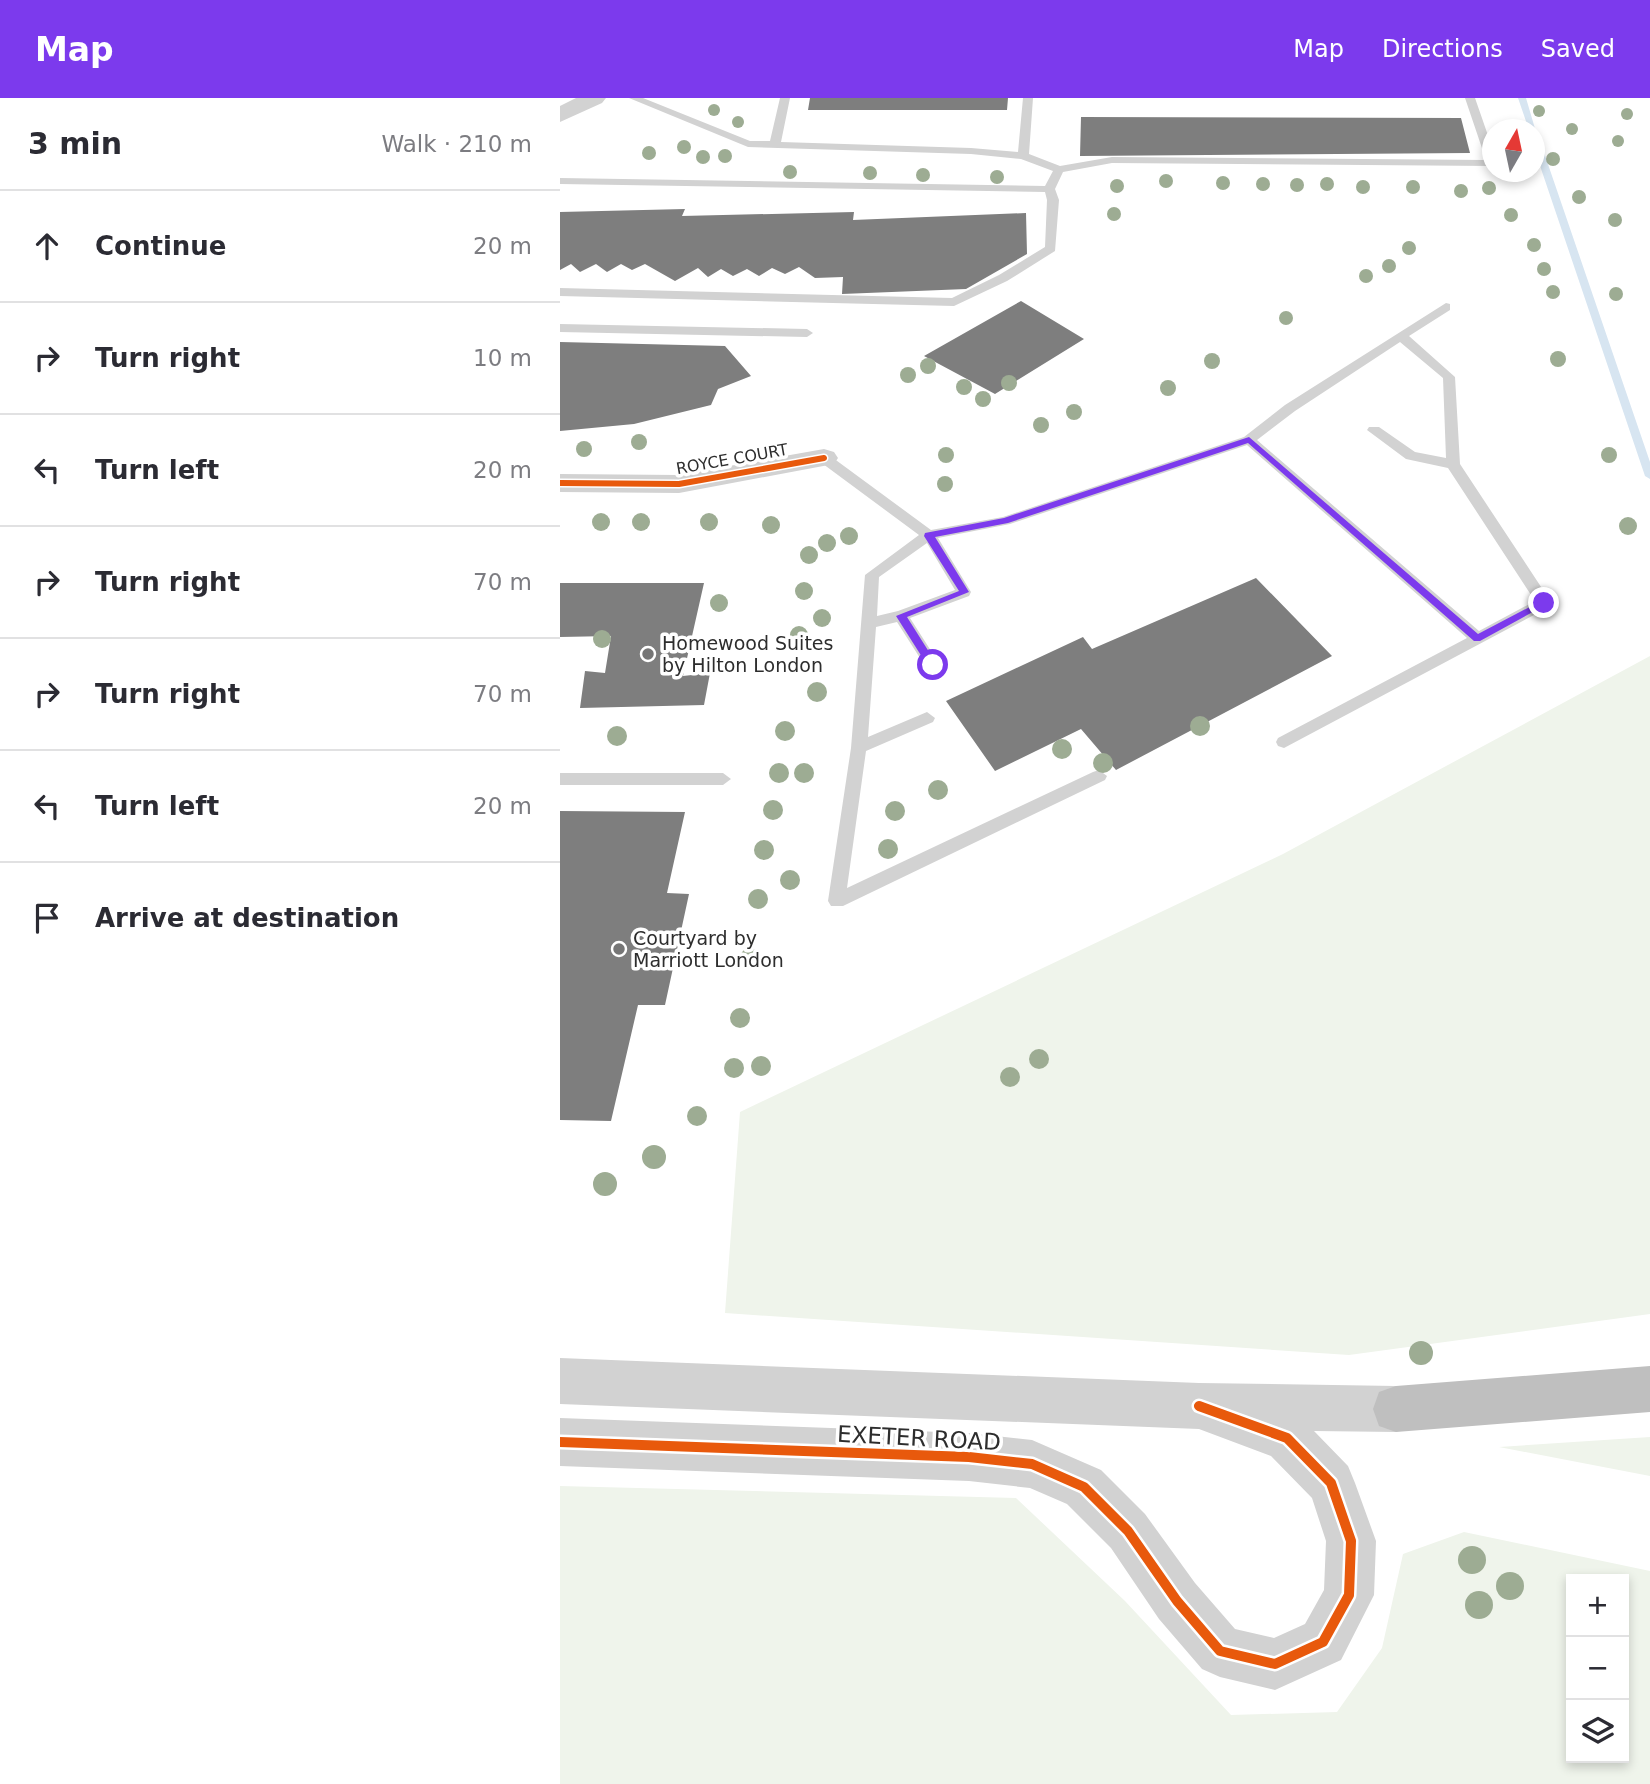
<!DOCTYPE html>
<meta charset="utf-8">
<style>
:root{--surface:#fff;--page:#f7f7f7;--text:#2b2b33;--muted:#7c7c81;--line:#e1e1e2;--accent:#7c3aed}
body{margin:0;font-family:"DejaVu Sans",sans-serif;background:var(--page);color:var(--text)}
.controls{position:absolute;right:21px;bottom:21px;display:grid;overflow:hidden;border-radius:0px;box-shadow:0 4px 10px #0003}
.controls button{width:63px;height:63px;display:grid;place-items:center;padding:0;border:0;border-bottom:2px solid var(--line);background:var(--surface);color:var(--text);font:35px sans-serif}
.compass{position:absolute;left:922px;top:21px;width:63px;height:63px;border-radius:50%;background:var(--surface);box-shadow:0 4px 10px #0003;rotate:9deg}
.stop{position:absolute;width:21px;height:21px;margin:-16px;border:5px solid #7c3aed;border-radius:50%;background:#fff}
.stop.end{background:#7c3aed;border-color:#fff;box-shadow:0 2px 7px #0008}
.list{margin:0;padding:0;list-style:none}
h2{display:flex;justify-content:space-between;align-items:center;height:91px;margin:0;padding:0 28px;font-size:30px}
h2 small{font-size:23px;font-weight:400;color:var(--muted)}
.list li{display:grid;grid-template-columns:46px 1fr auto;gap:21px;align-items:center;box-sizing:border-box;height:112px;padding:0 28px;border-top:2px solid var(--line)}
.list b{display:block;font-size:26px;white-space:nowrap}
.list em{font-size:23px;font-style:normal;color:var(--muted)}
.icon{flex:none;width:38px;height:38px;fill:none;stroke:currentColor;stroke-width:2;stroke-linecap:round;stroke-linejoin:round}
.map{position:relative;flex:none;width:1090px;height:1686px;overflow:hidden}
header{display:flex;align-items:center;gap:42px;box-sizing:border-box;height:98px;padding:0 35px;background:var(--accent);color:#fff}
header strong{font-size:33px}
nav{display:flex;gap:38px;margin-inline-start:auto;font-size:24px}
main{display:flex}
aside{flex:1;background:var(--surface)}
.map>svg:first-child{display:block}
.green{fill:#eff4eb;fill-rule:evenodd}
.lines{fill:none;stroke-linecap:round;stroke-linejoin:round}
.stream{fill:#d7e5f1;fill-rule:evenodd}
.building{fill:#7e7e7e}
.service{fill:#d2d2d2;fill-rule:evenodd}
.minor{fill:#d2d2d2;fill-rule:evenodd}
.tertiary{fill:#d2d2d2;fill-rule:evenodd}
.motorway{fill:#bfbfbf;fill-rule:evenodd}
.cycleway-far1-casing{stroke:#fff;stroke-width:9}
.cycleway-casing{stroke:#fff;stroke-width:15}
.cycleway-far1{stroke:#e8590c;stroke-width:6}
.cycleway{stroke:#e8590c;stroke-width:10}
.tree{fill:#9dac93}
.route{fill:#7c3aed}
.poi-dot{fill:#767676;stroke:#fff;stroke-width:2.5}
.labels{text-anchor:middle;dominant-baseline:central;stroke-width:7;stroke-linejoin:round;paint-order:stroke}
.far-street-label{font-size:16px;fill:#2d2d2d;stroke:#fff}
.poi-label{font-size:19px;fill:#2d2d2d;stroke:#fff;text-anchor:start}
.near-street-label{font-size:23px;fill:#2d2d2d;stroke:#fff}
</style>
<header>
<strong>Map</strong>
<nav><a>Map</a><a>Directions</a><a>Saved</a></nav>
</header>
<main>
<aside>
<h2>3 min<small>Walk · 210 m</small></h2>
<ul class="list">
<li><svg class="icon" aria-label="ahead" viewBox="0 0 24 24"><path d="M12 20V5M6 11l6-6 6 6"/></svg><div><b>Continue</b></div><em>20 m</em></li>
<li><svg class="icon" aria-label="right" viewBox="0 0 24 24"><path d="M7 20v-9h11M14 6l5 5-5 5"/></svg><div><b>Turn right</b></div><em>10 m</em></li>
<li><svg class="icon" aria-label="left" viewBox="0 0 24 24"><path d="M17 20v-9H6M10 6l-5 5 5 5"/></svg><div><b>Turn left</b></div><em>20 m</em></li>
<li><svg class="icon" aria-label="right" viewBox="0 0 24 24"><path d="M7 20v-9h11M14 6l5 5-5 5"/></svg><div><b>Turn right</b></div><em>70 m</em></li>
<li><svg class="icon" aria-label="right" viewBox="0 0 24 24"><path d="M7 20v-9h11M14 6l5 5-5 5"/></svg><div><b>Turn right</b></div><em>70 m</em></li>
<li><svg class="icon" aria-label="left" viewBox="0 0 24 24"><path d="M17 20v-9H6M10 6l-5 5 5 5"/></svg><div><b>Turn left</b></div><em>20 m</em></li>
<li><svg class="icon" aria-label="arrive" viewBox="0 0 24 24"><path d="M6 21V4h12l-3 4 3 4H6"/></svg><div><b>Arrive at destination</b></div></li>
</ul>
</aside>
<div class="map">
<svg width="1090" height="1686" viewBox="0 0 1090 1686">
<rect width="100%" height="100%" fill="#fff"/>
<path class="green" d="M1090,558v658l-301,41 -624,-42 15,-201 543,-258z
M1090,1339v39l-151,-29z
M0,1388l456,12 109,103 106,114 106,-3 45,-64 21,-94 61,-22 186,39v213h-1090zM1064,1481v179h-53v-179z"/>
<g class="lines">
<path class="stream" d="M958,0h8l10,34 -2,-2h-5z
M974,35l4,2 112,327v17l-5,-3 -111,-328z"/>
</g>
<path class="building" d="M250,0h198l-1,12h-199z
M521,19l380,1 9,35 -390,3z
M125,111l-3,7 172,-4 -1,8 173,-7 1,41 -61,35 -124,5 1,-17 -28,1 -16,-11 -14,7 -13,-6 -13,8 -12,-7 -14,7 -12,-7 -13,8 -10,-9 -23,13 -30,-17 -13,6 -11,-6 -14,8 -11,-8 -16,8 -9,-8 -11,6v-58z
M461,203l63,38 -89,55 -71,-38z
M0,244l165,4 26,30 -33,13 -7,16 -77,19 -74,7z
M696,480l76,78 -216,114 -35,-41 -86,42 -49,-70 137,-64 9,12z
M0,485h144l-21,93 27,-3 -6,32 -124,3 5,-37 20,2 6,-37 -51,1z
M0,713l125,1 -18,81 22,1 -24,111h-27l-27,116 -51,-1z"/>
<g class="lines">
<path class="service" d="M69,0h14l107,43h20l10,-43h10l-9,44 190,6 47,4 5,-54h10l-4,56 31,12 52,-9 374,3 -21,-62h10l17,49v19l-380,-3 -49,9 -8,17 4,11 -4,51 -48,30 -53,25 -394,-10v-8l392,10 47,-23 46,-28 2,-47 -2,-8 -485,-8v-6l485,8 8,-15 -32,-12 -50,-5 -223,-7z
M886,205l4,1v6l-41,26 46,41 5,87 89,135 2,4 -2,4 -265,141 -6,-2 -2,-4 2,-4 189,-100 -220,-193 -237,79 -72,14 33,54 -2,4 -59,22 30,47 -3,4h-10l-30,-47 -21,5 -8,110 59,-25 8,6 -2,4 -67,29 -19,137 246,-116 6,-2 8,6 -2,4 -262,126h-12l-3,-5 23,-153 14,-173 54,-40 -100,-74v-6h10l102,75 72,-13 241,-80 41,-32zM840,244l43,36 3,80 -31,-6 -36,-25h-10l-2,3 39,29 42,9 87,133 -56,30 -222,-191 38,-29zM367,445l28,47 -57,21 -21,5 2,-39z
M0,226l247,5 6,4 -6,4 -247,-5z
M0,675h163l8,6 -8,6h-163z"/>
<path class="minor" d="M264,351l10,3 4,6 -4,6 -155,29 -119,-1v-18l119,1z"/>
<path class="tertiary" d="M16,0h30l-4,5 -42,19v-16z
M0,1260l639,25 197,3 17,6 6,17 -6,17 -17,6 -82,-1 34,35 7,17 21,58 -2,54 -33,65 -66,30 -55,-13 -18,-8 -43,-50 -48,-71 -44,-44 -37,-16 -61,-7 -409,-15v-48l409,15 63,7 69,30 44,44 50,69 40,46 39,9 31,-14 19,-34 2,-49 -14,-43 -41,-42 -72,-27 -639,-25z"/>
<path class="motorway" d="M1090,1268v46l-254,20 -17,-6 -6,-17 6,-17 17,-6z"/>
<defs>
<path id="cycleway-far1" d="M0,385l119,1 145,-26"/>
<path id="cycleway" d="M0,1344l409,15 63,7 52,23 44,44 49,70 43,50 55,13 48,-22 26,-47 2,-54 -20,-58 -44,-45 -88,-32"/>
</defs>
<use href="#cycleway-far1" class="cycleway-far1-casing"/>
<use href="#cycleway" class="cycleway-casing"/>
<use href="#cycleway-far1" class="cycleway-far1"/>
<use href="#cycleway" class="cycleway"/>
</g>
<g class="tree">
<circle cx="154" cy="12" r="6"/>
<circle cx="979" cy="13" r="6"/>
<circle cx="1067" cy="16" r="6"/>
<circle cx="178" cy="24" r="6"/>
<circle cx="1012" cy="31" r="6"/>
<circle cx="1058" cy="43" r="6"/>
<circle cx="124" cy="49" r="7"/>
<circle cx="89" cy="55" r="7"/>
<circle cx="165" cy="58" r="7"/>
<circle cx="143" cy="59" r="7"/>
<circle cx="993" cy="61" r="7"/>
<circle cx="230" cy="74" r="7"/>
<circle cx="310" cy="75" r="7"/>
<circle cx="363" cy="77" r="7"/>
<circle cx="437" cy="79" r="7"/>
<circle cx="606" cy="83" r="7"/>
<circle cx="663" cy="85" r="7"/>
<circle cx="703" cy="86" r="7"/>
<circle cx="767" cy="86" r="7"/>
<circle cx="737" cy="87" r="7"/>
<circle cx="557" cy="88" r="7"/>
<circle cx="803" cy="89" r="7"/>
<circle cx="853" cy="89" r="7"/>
<circle cx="929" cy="90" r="7"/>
<circle cx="901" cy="93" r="7"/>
<circle cx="1019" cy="99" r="7"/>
<circle cx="554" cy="116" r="7"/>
<circle cx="951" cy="117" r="7"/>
<circle cx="1055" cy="122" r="7"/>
<circle cx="974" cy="147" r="7"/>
<circle cx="849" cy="150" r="7"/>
<circle cx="829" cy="168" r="7"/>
<circle cx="984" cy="171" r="7"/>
<circle cx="806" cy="178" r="7"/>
<circle cx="993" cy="194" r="7"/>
<circle cx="1056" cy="196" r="7"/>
<circle cx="726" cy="220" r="7"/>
<circle cx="998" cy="261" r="8"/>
<circle cx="652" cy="263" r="8"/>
<circle cx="368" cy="268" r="8"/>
<circle cx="348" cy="277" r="8"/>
<circle cx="449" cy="285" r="8"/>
<circle cx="404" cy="289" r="8"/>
<circle cx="608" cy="290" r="8"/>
<circle cx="423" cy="301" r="8"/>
<circle cx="514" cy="314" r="8"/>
<circle cx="481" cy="327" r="8"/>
<circle cx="79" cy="344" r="8"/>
<circle cx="24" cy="351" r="8"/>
<circle cx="386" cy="357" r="8"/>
<circle cx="1049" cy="357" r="8"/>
<circle cx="385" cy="386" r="8"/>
<circle cx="41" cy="424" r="9"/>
<circle cx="81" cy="424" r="9"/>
<circle cx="149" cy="424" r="9"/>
<circle cx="211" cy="427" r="9"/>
<circle cx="1068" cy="428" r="9"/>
<circle cx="289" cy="438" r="9"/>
<circle cx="267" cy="445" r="9"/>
<circle cx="249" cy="457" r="9"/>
<circle cx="244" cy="493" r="9"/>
<circle cx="159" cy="505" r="9"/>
<circle cx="262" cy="520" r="9"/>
<circle cx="239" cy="537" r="9"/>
<circle cx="42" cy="541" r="9"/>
<circle cx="257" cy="594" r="10"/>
<circle cx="640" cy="628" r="10"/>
<circle cx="225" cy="633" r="10"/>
<circle cx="57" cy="638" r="10"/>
<circle cx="502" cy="651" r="10"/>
<circle cx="543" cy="665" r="10"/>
<circle cx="219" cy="675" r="10"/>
<circle cx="244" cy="675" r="10"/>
<circle cx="378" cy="692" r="10"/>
<circle cx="213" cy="712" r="10"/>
<circle cx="335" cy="713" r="10"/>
<circle cx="328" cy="751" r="10"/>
<circle cx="204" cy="752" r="10"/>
<circle cx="230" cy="782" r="10"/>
<circle cx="198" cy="801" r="10"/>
<circle cx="190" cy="860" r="10"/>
<circle cx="180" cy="920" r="10"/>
<circle cx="479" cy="961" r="10"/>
<circle cx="201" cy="968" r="10"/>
<circle cx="174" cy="970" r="10"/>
<circle cx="450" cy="979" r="10"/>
<circle cx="137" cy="1018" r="10"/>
<circle cx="94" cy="1059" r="12"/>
<circle cx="45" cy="1086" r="12"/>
<circle cx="861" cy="1255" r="12"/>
<circle cx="912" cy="1462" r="14"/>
<circle cx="950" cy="1488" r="14"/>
<circle cx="919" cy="1507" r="14"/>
</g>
<path class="route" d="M689,339l229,197 63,-33 8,2 -69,38h-6l-226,-198 -240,80 -73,14 34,55 -62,25 29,46v5h-7l-33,-52 63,-25 -35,-55 1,-3 79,-15z"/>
<g class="poi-dot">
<circle cx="88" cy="556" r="7"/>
<circle cx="59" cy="851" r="7"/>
</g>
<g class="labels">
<g class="far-street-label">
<text transform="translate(172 361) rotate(-10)">ROYCE COURT</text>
</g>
<g class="poi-label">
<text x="102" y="545">Homewood Suites<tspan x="102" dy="22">by Hilton London</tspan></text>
<text x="73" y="840">Courtyard by<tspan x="73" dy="22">Marriott London</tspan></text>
</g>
<g class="near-street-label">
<text transform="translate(359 1340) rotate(3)">EXETER ROAD</text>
</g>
</g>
</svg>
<div class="controls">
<button>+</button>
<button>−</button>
<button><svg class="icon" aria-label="layers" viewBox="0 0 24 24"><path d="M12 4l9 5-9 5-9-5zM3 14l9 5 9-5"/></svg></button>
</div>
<svg class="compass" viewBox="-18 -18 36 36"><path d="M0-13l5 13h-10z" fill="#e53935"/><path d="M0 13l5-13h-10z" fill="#7c7c81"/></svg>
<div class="stop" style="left:373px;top:567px"></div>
<div class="stop end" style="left:984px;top:505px"></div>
</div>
</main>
